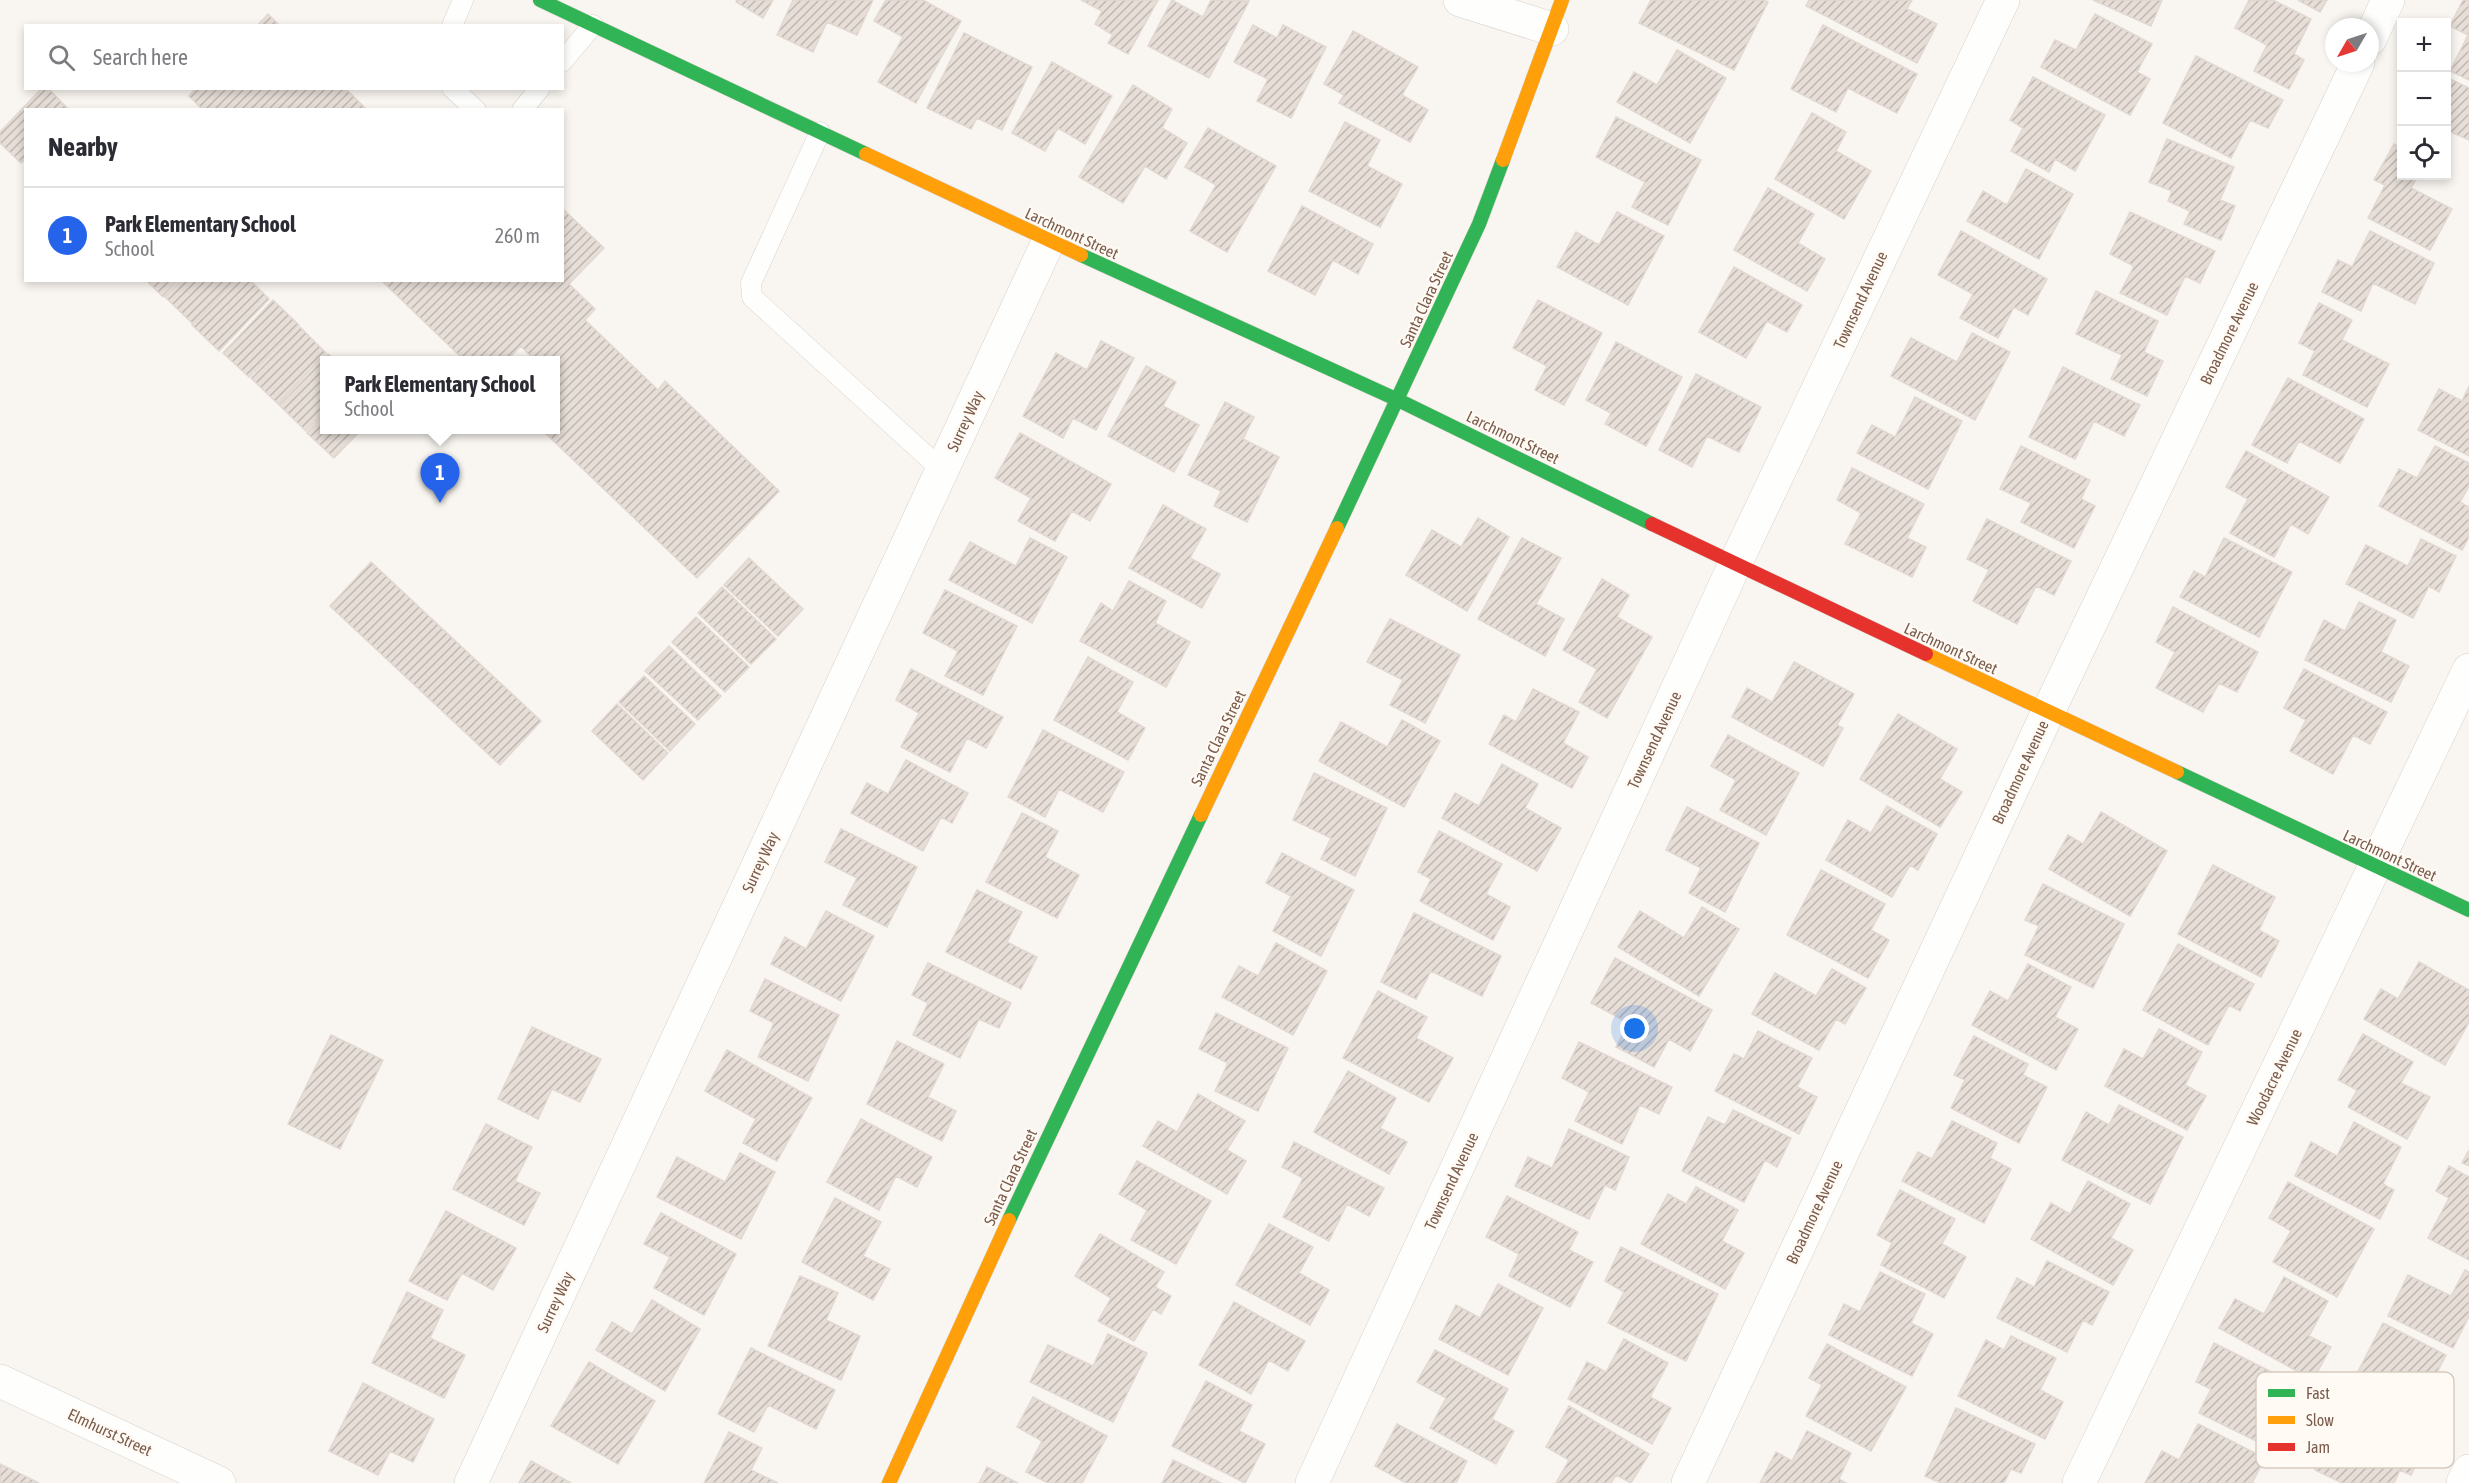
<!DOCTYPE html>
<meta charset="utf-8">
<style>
:root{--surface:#fff;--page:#f2f2f3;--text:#2b2b33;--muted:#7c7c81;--line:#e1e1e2;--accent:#2563eb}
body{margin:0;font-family:"Asap Condensed",sans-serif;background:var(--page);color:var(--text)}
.controls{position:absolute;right:18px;top:18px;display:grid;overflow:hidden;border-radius:0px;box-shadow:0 3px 9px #0003}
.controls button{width:54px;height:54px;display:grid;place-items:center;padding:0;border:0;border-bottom:2px solid var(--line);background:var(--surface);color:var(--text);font:30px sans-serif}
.compass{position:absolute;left:2325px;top:18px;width:54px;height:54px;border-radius:50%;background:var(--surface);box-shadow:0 3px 9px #0003;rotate:231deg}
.you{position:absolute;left:1635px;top:1029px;width:21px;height:21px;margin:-15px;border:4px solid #fff;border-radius:50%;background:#1a73e8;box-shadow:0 0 0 9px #1a73e833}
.badge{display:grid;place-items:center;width:39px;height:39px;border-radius:50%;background:var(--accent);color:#fff;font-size:20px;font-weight:700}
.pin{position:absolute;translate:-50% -50px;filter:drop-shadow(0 2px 3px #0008)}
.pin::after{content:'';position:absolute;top:32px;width:21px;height:18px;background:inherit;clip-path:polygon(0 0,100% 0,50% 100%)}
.popup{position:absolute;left:320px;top:356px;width:240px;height:78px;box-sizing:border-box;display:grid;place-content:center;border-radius:0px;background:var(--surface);filter:drop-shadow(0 2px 4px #0005);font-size:20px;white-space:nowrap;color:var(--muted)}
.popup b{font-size:22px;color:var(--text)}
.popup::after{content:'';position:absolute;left:50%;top:100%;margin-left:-12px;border:12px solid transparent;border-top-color:var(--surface)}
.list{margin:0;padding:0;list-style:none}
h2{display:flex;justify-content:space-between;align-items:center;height:78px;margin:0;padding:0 24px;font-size:26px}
h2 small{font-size:20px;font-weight:400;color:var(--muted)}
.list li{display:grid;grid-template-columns:39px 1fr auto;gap:18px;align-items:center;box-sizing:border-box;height:96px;padding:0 24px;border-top:2px solid var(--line)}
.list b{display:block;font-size:22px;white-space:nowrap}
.list p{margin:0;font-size:20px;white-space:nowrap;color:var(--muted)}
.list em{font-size:20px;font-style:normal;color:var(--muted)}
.icon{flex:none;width:33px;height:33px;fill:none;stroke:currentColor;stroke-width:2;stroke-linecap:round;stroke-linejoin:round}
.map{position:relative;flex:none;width:2469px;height:1483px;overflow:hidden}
.search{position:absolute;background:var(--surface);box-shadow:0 3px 9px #0003;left:24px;top:24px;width:540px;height:66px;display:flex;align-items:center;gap:15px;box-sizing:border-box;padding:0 21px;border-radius:0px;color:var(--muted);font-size:22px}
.panel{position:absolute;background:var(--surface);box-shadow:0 3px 9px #0003;left:24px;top:108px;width:540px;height:174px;border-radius:0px}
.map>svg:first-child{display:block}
.building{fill:url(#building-hatch);stroke:#e2d8d2;stroke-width:1.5}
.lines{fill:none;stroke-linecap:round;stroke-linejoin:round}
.lane-casing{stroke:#d7d1cb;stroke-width:21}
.street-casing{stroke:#d7d1cb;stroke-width:34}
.fast-casing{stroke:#d9d2cb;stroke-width:15}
.slow-casing{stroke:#d9d2cb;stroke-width:15}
.jam-casing{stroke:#d9d2cb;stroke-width:15}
.lane{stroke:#fefefd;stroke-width:20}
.street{stroke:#fefefd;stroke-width:33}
.fast{stroke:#30b455;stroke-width:14}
.slow{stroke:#ff9f0a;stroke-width:14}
.jam{stroke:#e5322d;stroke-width:14}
.labels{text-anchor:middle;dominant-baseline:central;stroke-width:4.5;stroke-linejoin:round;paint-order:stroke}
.street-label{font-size:16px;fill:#7a5c4d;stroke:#fffaf3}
.key{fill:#fffaf3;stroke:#d7cbc1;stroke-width:1.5}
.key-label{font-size:16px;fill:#7a5c4d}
</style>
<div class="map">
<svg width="2469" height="1483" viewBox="0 0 2469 1483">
<defs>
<pattern id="building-hatch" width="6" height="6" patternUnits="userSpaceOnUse" patternTransform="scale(1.5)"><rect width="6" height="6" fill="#e6ded7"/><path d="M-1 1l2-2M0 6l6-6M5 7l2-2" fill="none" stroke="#bfb7b1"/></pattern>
</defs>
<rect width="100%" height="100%" fill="#f9f5f0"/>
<path class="building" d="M737,0h36l-10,18 -27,-16z
M793,0h80l-16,35 -30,-13 -14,30 -36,-17z
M886,0h37l38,21 -45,82 -38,-21 25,-45 -29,-16z
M1081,0h77l-30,54 -20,-11 5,-8 -18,-11 7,-13z
M1172,0l31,17 8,-17 38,1 -40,77 -61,-32z
M1651,0h112l5,2 -34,68 -95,-47z
M1809,0h103l-5,9 30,15 -20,39 -111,-57z
M2093,0h69l-11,26z
M2249,0h24l38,19 -17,35 10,6 -15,29 -35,-18 13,-26 -32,-17z
M2298,0h29l-7,12z
M2463,0h6v80l-19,-9 18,-36 -18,-9z
M268,14l12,12h-23z
M2095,14l57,30 -15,28 13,7 -20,36 -89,-48 14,-27 21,10z
M1253,25l24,13 6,-13 43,22 -35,71 -34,-17 11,-22 -34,-17z
M1823,25l94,49 -20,39 -49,-25 -12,24 -45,-23z
M1353,31l65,36 -16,28 26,15 -18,32 -71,-39 5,-8 -20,-11z
M964,33l68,34 -30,63 -25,-12 -6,11 -44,-21z
M1677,50l49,28 -36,65 -73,-41 17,-30 23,13z
M2196,56l87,44 -15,28 -18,-8 -19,38 -68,-35z
M1052,62l60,34 -27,48 -27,-16 -13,23 -33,-18z
M2033,77l72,38 -30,56 -20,-12 -6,13 -38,-21 12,-23 -13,-8z
M2446,77l23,11v52l-23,-10z
M1133,85l39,24 -10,19 25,15 -21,36 -21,-13 -22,37 -44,-26z
M42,88h6l21,22h-43v48l-5,5 -21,-20v-11z
M196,88h149l22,22h-164l-14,-14z
M1812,113l34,19 -10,19 35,20 -27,48 -69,-40z
M1616,117l85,43 -33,65 -36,-18 13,-25 -49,-25z
M1345,122l35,18 -13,26 35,18 -22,43 -71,-36z
M1208,128l68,38 -49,86 -37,-21 26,-46 -31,-18z
M2167,139l67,28 -14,33 15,6 -14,34 -37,-16 6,-13 -22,-10 4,-10 -23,-9z
M2394,144l8,5v27h16l-7,12 41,21 -22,41 -62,-32 17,-33 -11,-5z
M2026,169l47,25 -34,65 -72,-38 16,-30 24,14z
M1768,188l46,26 -16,29 27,16 -18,32 -73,-41z
M1302,206l71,38 -15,30 -25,-14 -18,35 -47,-24z
M562,208l42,40 -35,36 26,25 -10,11 73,70 7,-9 114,110 -82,87 -155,-148h14v-70h-22l-13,-14 -14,14h-43l-83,-80h181z
M1617,212l47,24 -36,69 -71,-38 19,-35 23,13z
M2130,212l85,39 -15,32 -15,-7 -18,39 -47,-22 14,-27 -24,-12z
M1961,231l86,48 -19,36 -14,-8 -16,31 -38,-20 13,-24 -35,-19z
M2370,231l64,32 -19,41 -42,-21 -12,28 -39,-19 16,-32 14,7z
M1734,267l68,38 -15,27 -20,-11 -21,37 -47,-26z
M146,280h32l-15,17z
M181,280h54l-42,44 -28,-27z
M235,280h15l19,19 -50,52 -27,-26z
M2096,291l62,30 -14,31 19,9 -16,35 -36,-17 11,-24 -46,-21z
M273,300l26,25 -50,52 -26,-24z
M1538,300l64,33 -38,72 -29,-15 12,-24 -34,-18z
M2319,303l33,17 -10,20 47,24 -22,43 -64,-32 12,-24 -16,-8z
M300,327l26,26 -48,51 -27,-26z
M1972,333l38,19 -35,68 -84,-44 20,-38 46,24z
M1101,341l33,17 -38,72 -23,-12 -10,20 -40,-22 33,-63 31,17z
M1616,342l66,35 -36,69 -41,-22 6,-11 -25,-13z
M328,354l7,6h-11v52l-18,19 -27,-26z
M1146,366l30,16 -13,24 36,19 -25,47 -66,-36z
M2063,367l77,38 -16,31 -30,-15 -19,38 -46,-22z
M1696,374l65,33 -22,45 -32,-16 -15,31 -33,-17z
M2288,378l76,41 -24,44 -41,-22 -12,22 -35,-18z
M2469,386v70l-51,-26 21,-41 23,12z
M1915,397l47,24 -34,68 -71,-36 15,-28 23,12z
M1225,402l29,15 -11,22 36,18 -32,65 -33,-16 7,-15 -33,-16z
M324,414v16h37l-27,28 -27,-25z
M1020,433l91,51 -21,37 -18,-10 -17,30 -37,-20 13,-23 -36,-20z
M2021,446l69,34 -9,19 14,7 -21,42 -53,-26 10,-19 -31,-14z
M2435,446l34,17v23l-9,16 9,5v30l-7,13 -83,-44 20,-37 18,9z
M2246,451l83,46 -21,37 -17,-10 -17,33 -44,-24 18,-34 -22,-12z
M1852,468l72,36 -17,34 19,9 -14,30 -67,-33 16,-31 -24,-13z
M1163,505l43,24 -16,29 30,16 -18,34 -73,-40z
M1478,518l31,19 -42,74 -61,-36 26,-45 29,17z
M1987,519l84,42 -17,34 -18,-9 -19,38 -44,-23 16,-31 -22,-11z
M1030,538l37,19 -35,66 -83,-43 21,-38 46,24z
M1522,538l39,20 -25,46 28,15 -19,37 -67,-37z
M2224,538l68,34 -33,65 -79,-40 14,-26 11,6z
M2421,539l35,17 -17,36 -10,-6 -16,32 -67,-34 20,-39 42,21z
M749,558l54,51 -25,27 -54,-51z
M371,562l170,159 -41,44 -170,-159z
M1602,579l27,16 -12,22 35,20 -45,81 -28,-16 18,-33 -34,-19z
M1129,581l37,20 -11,22 35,19 -24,45 -86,-46 21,-38 12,8z
M722,587l54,52 -25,25 -53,-51z
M945,590l72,36 -34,69 -38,-19 13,-25 -35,-18z
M2359,602l37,18 -15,32 28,14 -18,36 -86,-42 19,-40 21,11z
M2173,607l85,45 -21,40 -18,-9 -16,29 -47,-24 19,-36 -19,-10z
M696,617l53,50 -24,25 -53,-50z
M1390,619l70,36 -35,68 -35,-18 13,-25 -36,-18z
M669,646l52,50 -23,24 -53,-49z
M1088,657l45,25 -16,30 28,16 -17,32 -74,-40z
M1794,662l60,32 -17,31 6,3 -20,38 -91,-49 15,-29 25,14z
M911,669l92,48 -17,31 -19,-10 -17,34 -49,-25 18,-34 -23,-13z
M2304,669l83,43 -17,32 -17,-9 -20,39 -43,-23 16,-31 -22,-12z
M644,676l51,48 -25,27 -51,-49z
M1533,689l46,23 -16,31 25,14 -16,31 -83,-44 15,-29 12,7z
M617,704l51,49 -25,27 -51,-49z
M1898,714l59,35 -17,30 22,13 -22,35 -80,-48z
M1402,720l38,21 -36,66 -85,-46 22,-39 46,25z
M1043,730l81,42 -21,40 -44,-23 -14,28 -37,-20z
M1728,735l71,38 -33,62 -46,-25 16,-30 -25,-14z
M906,760l62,33 -16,30 -11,-6 -18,34 -72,-38 16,-30 21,11z
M1502,764l36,20 -13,24 36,20 -24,43 -95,-53 13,-25 24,13z
M1314,773l73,35 -32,68 -34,-17 10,-21 -38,-18z
M1887,806l50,28 -19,36 -8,-5 -18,32 -66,-37 22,-40 23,13z
M1687,807l72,36 -34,69 -36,-19 12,-25 -35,-18z
M2101,812l66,39 -37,65 -81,-47 19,-34 15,9z
M1022,813l36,18 -13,26 34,18 -22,43 -71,-36z
M841,829l76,38 -30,60 -44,-22 14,-27 -32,-16z
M1439,831l63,33 -16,30 24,13 -17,33 -73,-39 11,-22 -13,-7z
M1282,853l72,37 -33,66 -48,-25 18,-35 -25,-13z
M2213,865l62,32 -16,33 20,11 -18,36 -83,-43z
M1821,870l64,34 -14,26 18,10 -21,38 -81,-43z
M2043,884l81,40 -31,64 -68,-33 14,-29 -14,-6z
M977,890l45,22 -15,30 30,15 -16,32 -75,-37z
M1702,907l37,22 -40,67 -81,-49 22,-36 44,27z
M826,911l48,25 -33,65 -70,-37 14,-27 21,12z
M1414,913l87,43 -19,40 -51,-25 -15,28 -35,-17z
M1276,943l51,28 -34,64 -71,-38 17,-31 19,10z
M2178,944l76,40 -14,27 -11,-6 -21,40 -65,-35z
M1615,958l97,52 -22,41 -21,-12 -15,28 -38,-20 13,-24 -38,-20z
M2419,962l50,28v32l-24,43 -81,-46 17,-30 17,10z
M928,963l83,40 -12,25 -20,-9 -19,39 -47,-23 15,-32 -16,-8z
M2028,964l43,23 -16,30 23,12 -22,41 -84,-45 18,-34 18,10z
M1832,969l34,19 -21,36 -9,-5 -17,31 -67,-36 23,-41 41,23z
M765,979l74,36 -31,66 -50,-24 16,-34 -24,-12z
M1378,991l49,26 -11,21 37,20 -24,44 -86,-44z
M1216,1013l72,35 -30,63 -43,-20 13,-28 -29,-14z
M532,1027l69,32 -21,43 -28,-13 -14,30 -40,-20z
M2159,1029l43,23 -17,33 21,11 -19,34 -82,-44 19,-37 19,10z
M1758,1031l54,27 -15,29 20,10 -18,37 -84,-43 19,-37 10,5z
M2363,1034l50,28 -12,21 29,14 -23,42 -59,-32 9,-17 -19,-10z
M331,1035l52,25 -43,89 -52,-25z
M1974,1036l54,28 -5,11 24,12 -28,56 -68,-35 14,-28 -11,-5z
M897,1041l47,23 -16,33 28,14 -14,30 -75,-37z
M1579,1042l93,45 -13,27 -19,-9 -18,39 -47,-23 14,-29 -27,-14z
M727,1050l85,48 -35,63 -34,-18 13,-24 -51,-28z
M1348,1071l48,27 -16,30 27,14 -18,32 -75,-42z
M1198,1094l47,27 -18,29 19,11 -19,33 -84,-48 15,-25 19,11z
M2119,1105l64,32 -33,67 -88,-44 24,-48 23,13z
M1733,1110l58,28 -14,29 -12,-7 -21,42 -62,-31 26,-54 17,8z
M861,1119l71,38 -15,30 -21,-11 -17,34 -52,-28z
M1952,1121l45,22 -7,15 21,11 -27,54 -82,-42 16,-29 14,7z
M2354,1122l47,25 -18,37 11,6 -14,29 -85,-43 16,-34 26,14z
M486,1124l46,23 -17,34 25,12 -16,32 -71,-36z
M1569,1129l60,28 -14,33 -10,-5 -16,34 -74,-33 13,-29 24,11z
M1294,1142l90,46 -15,28 -22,-12 -18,37 -46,-24 20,-39 -21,-11z
M2469,1150v16l-7,-3z
M740,1153l35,19 -34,67 -84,-42 20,-40 48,25z
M1137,1161l74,40 -35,63 -45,-24 16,-30 -28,-16z
M2449,1166l20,11v83l-41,-22 21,-40 -13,-7z
M2088,1181l42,23 -19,34 22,12 -20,35 -82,-46 20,-36 19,11z
M2288,1182l86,47 -37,68 -64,-35 18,-31 -22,-13z
M1696,1187l42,23 -16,31 22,12 -19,36 -84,-45 27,-50 18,10z
M1900,1190l55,29 -13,25 24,13 -22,41 -63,-33 11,-22 -15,-8z
M1507,1196l71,36 -9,18 24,12 -23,45 -61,-31 10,-22 -33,-17z
M835,1198l46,24 -18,34 27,13 -17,31 -71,-38z
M446,1211l70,37 -23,42 -31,-17 -15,27 -38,-19z
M661,1213l75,41 -32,61 -50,-27 16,-31 -26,-13z
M1269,1224l44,23 -14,26 30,17 -19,35 -74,-40z
M1100,1234l64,38 -9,15 16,9 -10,18 -8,-5 -19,32 -36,-20 13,-23 -36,-22z
M1621,1247l97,47 -32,67 -78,-38 16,-31 -19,-11z
M2047,1261l62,31 -17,33 -9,-5 -16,32 -70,-34 20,-40 17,9z
M2465,1270l4,2v44l-16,32 -65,-32 20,-41 43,21z
M1880,1272l45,22 -14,29 22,11 -21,42 -83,-41 15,-31 16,8z
M800,1276l38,17 -12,27 34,16 -19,44 -73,-34z
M2284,1277l44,24 -19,35 22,11 -18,33 -94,-52 16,-29 29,15z
M1498,1284l45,24 -35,67 -69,-36 17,-34 24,13z
M407,1292l36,18 -13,28 35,17 -21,43 -72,-35z
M652,1300l48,29 -35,62 -69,-41 16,-28 20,12z
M1234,1302l71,39 -17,30 -19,-11 -18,34 -52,-29z
M2383,1323l63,32 -18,35 20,10 -16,33 -84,-42z
M1108,1334l39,19 -34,69 -83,-40 18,-37 45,21z
M2011,1336l45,22 -16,32 23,12 -18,37 -87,-43 28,-56 18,10z
M1624,1339l44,24 -18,34 21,11 -19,36 -84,-45 19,-37 19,10z
M2214,1343l58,29 -10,20 18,9 -20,42 -61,-30 12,-24 -15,-7z
M1827,1344l79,43 -35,64 -65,-35 16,-31 -13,-7z
M751,1348l84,42 -19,39 -48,-24 -14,27 -36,-18z
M1435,1350l73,39 -16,30 22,12 -18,33 -66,-36 16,-30 -29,-16z
M589,1362l66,39 -37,63 -67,-38z
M1206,1381l46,24 -13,26 26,13 -20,39 -73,-37z
M363,1383l71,36 -21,43 -23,-11 -12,24 -49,-24z
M1033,1397l74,39 -25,47h-34l-22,-11 16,-31 -25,-14z
M1569,1406l80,48 -18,29 -15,-8 -5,8h-55l13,-23 -23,-13z
M1956,1408l79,36 -14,29 -10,-4 -7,14h-63l-16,-7z
M2389,1423l38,19 -16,33 -11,-5 -6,13h-52l-27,-13 21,-42 41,20z
M1397,1424l70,37 -11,22h-50l-31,-17z
M2198,1424l67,34 -13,25h-107l17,-32 17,9z
M1807,1431l44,22 -12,26 7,4h-86l16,-31 16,9z
M729,1432l33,16 -11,22 27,13h-74z
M1173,1460l48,23h-59z
M531,1461l40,22h-52z
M0,1464l39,19h-39z
M987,1467l31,16h-39z"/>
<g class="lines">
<defs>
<path id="lane" d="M452,26l11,-26
M562,62l31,-37
M452,88l24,22
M522,110l18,-22
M820,132l-69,151 1,14 190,173"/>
<path id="street" d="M1460,0l92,29
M2370,39l18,-39
M0,1381l219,102
M471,1483l578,-1243
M1312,1483l423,-919 268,-564
M1688,1483l360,-771 310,-649
M2079,1483l390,-813
M2463,1483l6,-12"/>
<path id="fast" d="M540,0l326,154
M1081,255l317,145 254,124
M1337,528l142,-304 24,-64
M2177,772l292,138
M1009,1220l192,-405"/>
<path id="slow" d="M866,154l215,101
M1503,160l59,-160
M1926,654l251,118
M1201,815l136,-287
M889,1483l120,-263"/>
<path id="jam" d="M1652,524l274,130"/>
</defs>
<use href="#lane" class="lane-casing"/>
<use href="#street" class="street-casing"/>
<use href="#fast" class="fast-casing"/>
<use href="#slow" class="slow-casing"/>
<use href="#jam" class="jam-casing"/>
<use href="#lane" class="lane"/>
<use href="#street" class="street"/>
<use href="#fast" class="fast"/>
<use href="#slow" class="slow"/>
<use href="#jam" class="jam"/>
</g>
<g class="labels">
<g class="street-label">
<text transform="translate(1072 233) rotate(25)">Larchmont Street</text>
<text transform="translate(1426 299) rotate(-65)">Santa Clara Street</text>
<text transform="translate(1860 300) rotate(-65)">Townsend Avenue</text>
<text transform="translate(2229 333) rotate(-64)">Broadmore Avenue</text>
<text transform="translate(965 421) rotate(-65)">Surrey Way</text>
<text transform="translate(1513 437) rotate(26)">Larchmont Street</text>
<text transform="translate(1951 648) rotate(25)">Larchmont Street</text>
<text transform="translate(1218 738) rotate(-64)">Santa Clara Street</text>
<text transform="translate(1654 740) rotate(-65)">Townsend Avenue</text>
<text transform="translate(2020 772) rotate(-65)">Broadmore Avenue</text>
<text transform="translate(2390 855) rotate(25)">Larchmont Street</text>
<text transform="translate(760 862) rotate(-65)">Surrey Way</text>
<text transform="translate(2274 1077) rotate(-64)">Woodacre Avenue</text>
<text transform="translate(1010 1177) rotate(-65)">Santa Clara Street</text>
<text transform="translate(1451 1181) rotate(-65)">Townsend Avenue</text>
<text transform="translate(1814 1212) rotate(-65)">Broadmore Avenue</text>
<text transform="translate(555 1302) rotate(-65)">Surrey Way</text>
<text transform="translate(110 1432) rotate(25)">Elmhurst Street</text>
</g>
</g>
<rect x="2256" y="1372" width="198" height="96" rx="9" class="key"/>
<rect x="2268" y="1389" width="27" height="8" fill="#30b455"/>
<rect x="2268" y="1416" width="27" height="8" fill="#ff9f0a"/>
<rect x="2268" y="1443" width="27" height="8" fill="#e5322d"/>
<g class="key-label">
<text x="2306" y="1399">Fast</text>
<text x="2306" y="1426">Slow</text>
<text x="2306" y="1453">Jam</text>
</g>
</svg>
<div class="controls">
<button>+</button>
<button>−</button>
<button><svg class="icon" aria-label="locate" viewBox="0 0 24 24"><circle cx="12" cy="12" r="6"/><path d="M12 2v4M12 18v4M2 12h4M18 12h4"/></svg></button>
</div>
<svg class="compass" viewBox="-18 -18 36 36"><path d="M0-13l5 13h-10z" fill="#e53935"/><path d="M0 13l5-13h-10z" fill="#7c7c81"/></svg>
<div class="you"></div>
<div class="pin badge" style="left:440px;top:503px">1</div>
<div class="popup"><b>Park Elementary School</b>School</div>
<div class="search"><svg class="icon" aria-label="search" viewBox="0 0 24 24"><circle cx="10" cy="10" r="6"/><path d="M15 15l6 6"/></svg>Search here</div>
<section class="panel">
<h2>Nearby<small></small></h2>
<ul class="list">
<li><span class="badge">1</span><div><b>Park Elementary School</b><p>School</p></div><em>260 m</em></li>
</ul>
</section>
</div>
